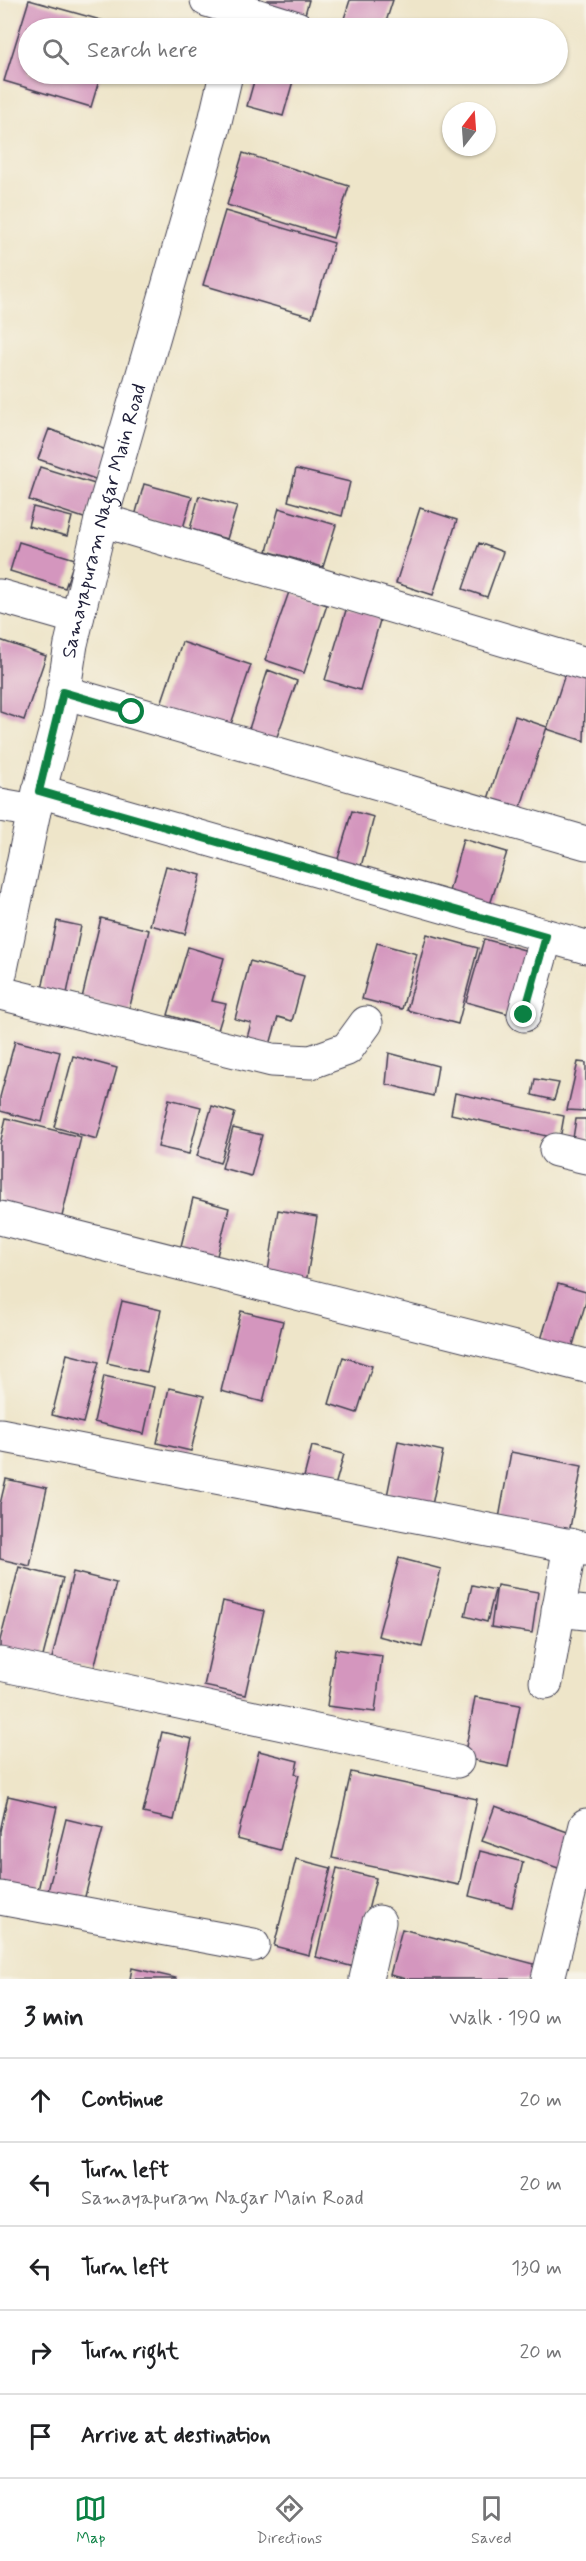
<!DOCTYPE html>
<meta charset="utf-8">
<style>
:root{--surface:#fff;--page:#f2f2f2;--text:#202124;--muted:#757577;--line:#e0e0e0;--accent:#0b8043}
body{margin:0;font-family:Mynerve,sans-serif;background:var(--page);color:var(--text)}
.compass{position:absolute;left:442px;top:102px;width:54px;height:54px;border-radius:50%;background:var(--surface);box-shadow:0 2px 4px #0004;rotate:17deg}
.stop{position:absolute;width:18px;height:18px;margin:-14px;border:4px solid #0b8043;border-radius:50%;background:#fff}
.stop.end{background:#0b8043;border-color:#fff;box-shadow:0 2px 6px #0008}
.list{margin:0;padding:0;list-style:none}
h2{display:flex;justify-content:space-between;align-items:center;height:78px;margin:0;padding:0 24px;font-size:26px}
h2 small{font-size:20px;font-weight:400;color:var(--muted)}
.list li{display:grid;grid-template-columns:39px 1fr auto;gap:18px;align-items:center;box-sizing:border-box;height:84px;padding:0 24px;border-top:2px solid var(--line)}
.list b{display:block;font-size:22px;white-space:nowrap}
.list p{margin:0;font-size:20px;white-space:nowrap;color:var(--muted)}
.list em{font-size:20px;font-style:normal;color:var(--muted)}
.icon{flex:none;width:33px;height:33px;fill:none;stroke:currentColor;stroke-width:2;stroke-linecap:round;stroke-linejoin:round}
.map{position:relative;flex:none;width:586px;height:1979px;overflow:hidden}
.search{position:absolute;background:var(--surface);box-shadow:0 2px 4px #0004;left:18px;right:18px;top:18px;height:66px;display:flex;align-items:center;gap:15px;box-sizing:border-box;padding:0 21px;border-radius:33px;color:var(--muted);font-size:22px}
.sheet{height:498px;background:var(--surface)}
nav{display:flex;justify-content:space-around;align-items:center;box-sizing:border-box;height:84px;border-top:2px solid var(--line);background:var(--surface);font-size:16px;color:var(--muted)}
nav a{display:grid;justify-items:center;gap:3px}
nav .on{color:var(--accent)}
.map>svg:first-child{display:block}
.building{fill:#d496be}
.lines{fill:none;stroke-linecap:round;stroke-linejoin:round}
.minor-casing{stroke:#413f50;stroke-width:35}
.minor{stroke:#fff;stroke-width:33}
.route{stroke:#0b8043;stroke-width:8}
.labels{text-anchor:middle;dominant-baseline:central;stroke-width:4.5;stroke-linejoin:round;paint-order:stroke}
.street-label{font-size:20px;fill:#22223b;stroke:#f7f3e8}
</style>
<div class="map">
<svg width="586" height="1979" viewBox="0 0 586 1979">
<rect width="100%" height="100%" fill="#f7f3e8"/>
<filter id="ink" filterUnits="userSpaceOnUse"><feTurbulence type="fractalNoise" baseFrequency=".0167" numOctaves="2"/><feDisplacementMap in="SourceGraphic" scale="12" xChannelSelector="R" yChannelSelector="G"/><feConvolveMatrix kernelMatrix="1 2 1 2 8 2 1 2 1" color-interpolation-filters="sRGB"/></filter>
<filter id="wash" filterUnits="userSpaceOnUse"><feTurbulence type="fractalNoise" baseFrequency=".008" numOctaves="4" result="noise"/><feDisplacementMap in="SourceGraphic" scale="24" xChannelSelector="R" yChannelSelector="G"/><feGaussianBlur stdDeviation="1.35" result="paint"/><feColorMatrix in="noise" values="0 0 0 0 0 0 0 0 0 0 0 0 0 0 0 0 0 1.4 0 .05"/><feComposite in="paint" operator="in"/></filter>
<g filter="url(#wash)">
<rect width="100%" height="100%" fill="#eee5c9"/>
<g id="blocks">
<path class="building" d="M29,0l86,24 -1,4h-86v46h73l-10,33 -87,-26z
M268,0h41l-7,25 -38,-12z
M350,0h43l-9,28h-43z
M256,74h39l-12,42 -36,-10z
M243,153l106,33 -16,52 -106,-33z
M225,211l109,32 -22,74 -109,-32z
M49,429l60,22 -11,29 -60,-21z
M40,467l58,18 -11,34 -58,-19z
M296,469l54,13 -8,34 -54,-15z
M144,484l48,13 -9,31 -48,-12z
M199,496l38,10 -10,33 -37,-10z
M33,507l39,10 -5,19 -39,-10z
M279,508l57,17 -13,42 -56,-16z
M420,508l37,12 -24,75 -37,-12z
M19,542l56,17 -10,29 -55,-17z
M479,543l24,9 -16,45 -24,-8z
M289,592l38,13 -23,68 -39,-13z
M347,607l34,10 -21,73 -35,-10z
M0,640l46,16 -22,64 -24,-8z
M182,642l69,23 -23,68 -69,-23z
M567,668l19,7 -2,66 -37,-12z
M268,670l29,11 -23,64 -27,-10z
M515,716l32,11 -27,82 -32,-10z
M352,811l22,6 -16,61 -23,-9z
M463,839l44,13 -20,62 -40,-15z
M166,866l35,9 -16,59 -35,-9z
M101,918l48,12 -20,80 -47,-12z
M57,921l24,5 -16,77 -25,-5z
M427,934l51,14 -20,76 -51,-14z
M484,939l48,13 -19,63 -47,-13z
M377,943l40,11 -15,55 -40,-10z
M188,947l36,11 -12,43 14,3 -8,26 -50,-15z
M250,961l54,15 -12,45 -14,-4 -8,28 -23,-7 4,-15 -16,-4z
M15,1041l45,11 -18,70 -42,-11v-14z
M389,1053l49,13 -5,30 -47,-12z
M73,1056l44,12 -20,71 -43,-12z
M578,1062l8,1v48l-19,-1z
M535,1079l24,4 -5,17 -22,-5z
M455,1093l109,23 -4,23 -109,-25z
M169,1099l32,8 -12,47 -31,-7z
M212,1106l23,7 -15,50 -23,-7z
M6,1118l75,19 -22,92 -59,-15v-70z
M576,1119h10v31l-14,-5z
M233,1128l29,7 -11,41 -29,-8z
M193,1198l36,10 -13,52 -36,-10z
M278,1210l39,7 -12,72 -39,-6z
M558,1284l28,8v10l-16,53 -31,-9z
M122,1301l39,9 -14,62 -40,-9z
M241,1311l42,10 -20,81 -42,-11z
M67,1354l32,8 -16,61 -31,-8z
M343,1357l29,9 -15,47 -28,-9z
M104,1376l50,11 -10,47 -50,-12z
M169,1388l35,8 -13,55 -34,-8z
M398,1441l45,10 -12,59 -45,-9z
M312,1446l32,8 -9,32 -31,-9z
M511,1452l71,14 -14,72 -70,-14z
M6,1479l41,9 -17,78 -30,-7v-55z
M399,1558l42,11 -19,78 -44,-11z
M19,1567l44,11 -23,90 -40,-10v-18z
M73,1572l43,11 -22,85 -42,-10z
M472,1585l23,5 -8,32 -22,-6z
M497,1585l41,7 -6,41 -41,-6z
M223,1601l41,10 -19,84 -41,-9z
M335,1649l47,7 -7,56 -48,-6z
M475,1697l45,8 -12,62 -44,-9z
M162,1732l30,7 -18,81 -31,-7z
M259,1751l39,10 -3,13 4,1 -19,75 -43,-11z
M351,1772l126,27 -18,86 -127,-27z
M8,1796l49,11 -21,92 -36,-8v-60z
M495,1806l78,28 -12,35 -79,-28z
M66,1819l37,9 -20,76 -36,-9z
M480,1851l43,11 -11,45 -43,-11z
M296,1859l35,9 -22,87 -35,-9z
M337,1868l39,10 -22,89 -38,-10z
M402,1929l136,36 -4,14h-127l-17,-4z
M132,1968l44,10v1h-46z"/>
</g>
</g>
<g filter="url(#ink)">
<use href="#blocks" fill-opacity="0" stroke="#413f50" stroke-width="1.5"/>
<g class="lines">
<defs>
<g id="minor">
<path d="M207,0l90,28"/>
<path d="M101,520l485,144"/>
<path d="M0,596l77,22"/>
<path d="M63,692l523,151"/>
<path d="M39,791l547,156"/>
<path d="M0,805l34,6"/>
<path id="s1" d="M0,974l34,-163 26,-97 11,-70 30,-124 112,-390 13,-56"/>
<path d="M0,993l272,67 39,2 36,-13 19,-26"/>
<path d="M524,1015l22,-79"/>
<path d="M556,1150l30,7"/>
<path d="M0,1218l586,148"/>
<path d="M0,1435l586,114"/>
<path d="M558,1610l28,3"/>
<path d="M0,1664l457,97"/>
<path d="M546,1682l24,-137"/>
<path d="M0,1898l253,47"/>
<path d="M366,1979l13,-57"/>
<path d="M548,1979l38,-154"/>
</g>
</defs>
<use href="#minor" class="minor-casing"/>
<use href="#minor" class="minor"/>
</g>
</g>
<g class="lines" filter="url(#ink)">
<path class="route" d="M132,712l-69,-20 -24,99 507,145 -22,79"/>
</g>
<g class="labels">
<g class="street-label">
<text stroke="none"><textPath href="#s1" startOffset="465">Samayapuram Nagar Main Road</textPath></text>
</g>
</g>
</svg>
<svg class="compass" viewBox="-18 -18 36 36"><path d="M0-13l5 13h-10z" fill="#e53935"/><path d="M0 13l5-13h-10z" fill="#757577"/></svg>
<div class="stop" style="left:132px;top:712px"></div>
<div class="stop end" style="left:524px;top:1015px"></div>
<div class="search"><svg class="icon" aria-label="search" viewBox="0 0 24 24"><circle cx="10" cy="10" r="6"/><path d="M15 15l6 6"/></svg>Search here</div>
</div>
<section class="sheet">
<h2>3 min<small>Walk · 190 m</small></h2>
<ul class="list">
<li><svg class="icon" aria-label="ahead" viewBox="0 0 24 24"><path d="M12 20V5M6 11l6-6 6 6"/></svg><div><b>Continue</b></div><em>20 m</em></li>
<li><svg class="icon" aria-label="left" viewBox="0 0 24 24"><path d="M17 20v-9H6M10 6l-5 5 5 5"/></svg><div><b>Turn left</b><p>Samayapuram Nagar Main Road</p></div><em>20 m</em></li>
<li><svg class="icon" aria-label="left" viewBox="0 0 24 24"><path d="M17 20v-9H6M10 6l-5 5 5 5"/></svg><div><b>Turn left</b></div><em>130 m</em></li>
<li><svg class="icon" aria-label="right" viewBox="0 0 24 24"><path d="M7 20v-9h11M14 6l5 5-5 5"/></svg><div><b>Turn right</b></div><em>20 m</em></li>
<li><svg class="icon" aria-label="arrive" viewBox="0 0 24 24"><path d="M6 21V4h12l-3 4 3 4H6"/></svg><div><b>Arrive at destination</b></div></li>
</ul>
</section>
<nav>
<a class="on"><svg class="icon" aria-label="map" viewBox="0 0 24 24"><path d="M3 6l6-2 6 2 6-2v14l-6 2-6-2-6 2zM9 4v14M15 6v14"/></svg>Map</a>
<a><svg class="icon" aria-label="directions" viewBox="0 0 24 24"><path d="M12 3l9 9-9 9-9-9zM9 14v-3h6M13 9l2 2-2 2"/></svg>Directions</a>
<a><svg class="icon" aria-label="saved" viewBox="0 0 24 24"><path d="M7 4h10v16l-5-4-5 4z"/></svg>Saved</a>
</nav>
